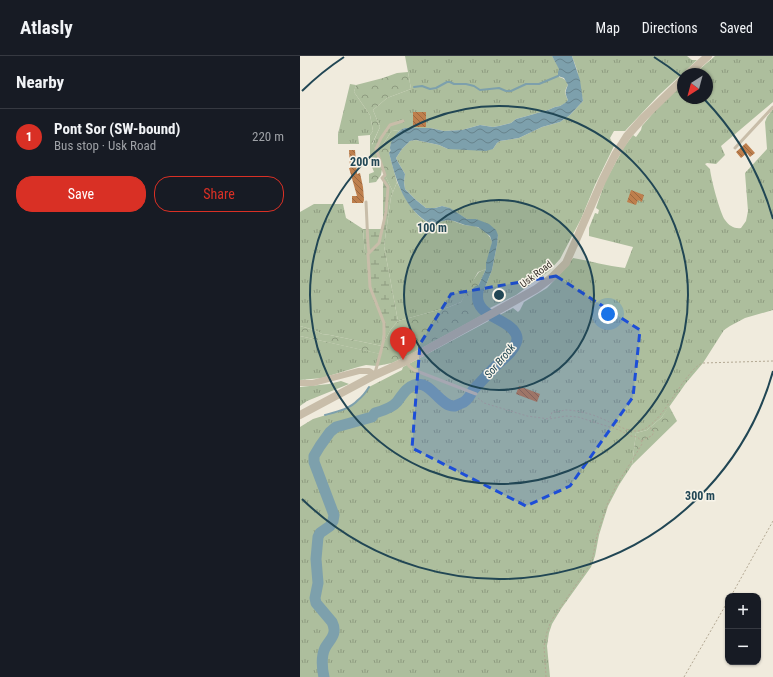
<!DOCTYPE html>
<meta charset="utf-8">
<style>
:root{--surface:#171b24;--page:#20242c;--text:#f1f3f6;--muted:#9ea1a6;--line:#363941;--accent:#d93025}
body{margin:0;font-family:"Roboto Condensed",sans-serif;background:var(--page);color:var(--text)}
.controls{position:absolute;right:12px;bottom:12px;display:grid;overflow:hidden;border-radius:8px;box-shadow:0 1px 3px #0004}
.controls button{width:36px;height:36px;display:grid;place-items:center;padding:0;border:0;border-bottom:1px solid var(--line);background:var(--surface);color:var(--text);font:20px sans-serif}
.compass{position:absolute;left:377px;top:12px;width:36px;height:36px;border-radius:50%;background:var(--surface);box-shadow:0 1px 3px #0004;rotate:216deg}
.you{position:absolute;left:308px;top:258px;width:14px;height:14px;margin:-10px;border:3px solid #fff;border-radius:50%;background:#1a73e8;box-shadow:0 0 0 6px #1a73e833}
.badge{display:grid;place-items:center;width:26px;height:26px;border-radius:50%;background:var(--accent);color:#fff;font-size:13px;font-weight:700}
.pin{position:absolute;translate:-50% -33px;filter:drop-shadow(0 1px 2px #0008)}
.pin::after{content:'';position:absolute;top:21px;width:14px;height:12px;background:inherit;clip-path:polygon(0 0,100% 0,50% 100%)}
.list{margin:0;padding:0;list-style:none}
h2{display:flex;justify-content:space-between;align-items:center;height:52px;margin:0;padding:0 16px;font-size:17px}
h2 small{font-size:13px;font-weight:400;color:var(--muted)}
.list li{display:grid;grid-template-columns:26px 1fr auto;gap:12px;align-items:center;box-sizing:border-box;height:56px;padding:0 16px;border-top:1px solid var(--line)}
.list b{display:block;font-size:15px;white-space:nowrap}
.list p{margin:0;font-size:13px;white-space:nowrap;color:var(--muted)}
.list em{font-size:13px;font-style:normal;color:var(--muted)}
.actions{display:flex;gap:8px;padding:12px 16px}
.actions a{flex:1;padding:9px 0;border:1px solid var(--accent);border-radius:16px;text-align:center;font-size:14px;color:var(--accent)}
.actions .main{background:var(--accent);color:#fff}
.map{position:relative;flex:none;width:473px;height:621px;overflow:hidden}
header{display:flex;align-items:center;gap:24px;box-sizing:border-box;height:56px;padding:0 20px;background:var(--surface);border-bottom:1px solid var(--line)}
header strong{font-size:19px}
nav{display:flex;gap:22px;margin-inline-start:auto;font-size:14px}
main{display:flex}
aside{flex:1;background:var(--surface)}
.map>svg:first-child{display:block}
.grass{fill:url(#grass-tufts)}
.forest{fill:url(#forest-crowns)}
.wetland{fill:url(#wetland-marsh)}
.water{fill:url(#water-waves)}
.lines{fill:none;stroke-linecap:round;stroke-linejoin:round}
.stream{stroke:#7da0ac;stroke-width:2}
.river{stroke:#7da0ac;stroke-width:11}
.building{fill:url(#building-back-hatch)}
.path{stroke:#b3a893;stroke-width:1;stroke-dasharray:2 2;stroke-linecap:butt}
.service{stroke:#c8bda9;stroke-width:3}
.minor{stroke:#c8bda9;stroke-width:6}
.tertiary{stroke:#c8bda9;stroke-width:8}
.marked{fill:#1d4ed8;fill-opacity:0.2;stroke:#1d4ed8;stroke-width:3;stroke-dasharray:8 5;stroke-linejoin:round}
.ring{fill:none;stroke:#214654;stroke-width:2}
.labels{text-anchor:middle;dominant-baseline:central;stroke-width:3;stroke-linejoin:round;paint-order:stroke}
.street-label{font-size:10px;fill:#352f29;stroke:#f8f4e9}
.water-label{font-size:11px;font-style:italic;fill:#214654;stroke:#f8f4e9}
.centre{fill:#214654;stroke:#f8f4e9;stroke-width:2}
.ring-label{font-size:12px;text-anchor:middle;font-weight:bold;fill:#214654;stroke:#f8f4e9;stroke-width:3;stroke-linejoin:round;paint-order:stroke}
</style>
<header>
<strong>Atlasly</strong>
<nav><a>Map</a><a>Directions</a><a>Saved</a></nav>
</header>
<main>
<aside>
<h2>Nearby<small></small></h2>
<ul class="list">
<li><span class="badge">1</span><div><b>Pont Sor (SW-bound)</b><p>Bus stop · Usk Road</p></div><em>220 m</em></li>
</ul>
<div class="actions"><a class="main">Save</a><a>Share</a></div>
</aside>
<div class="map">
<svg width="473" height="621" viewBox="0 0 473 621">
<defs>
<pattern id="grass-tufts" width="24" height="20" patternUnits="userSpaceOnUse"><rect width="24" height="20" fill="#adbe9d"/><path d="M3 7l-1-3M5 7V3M7 7l1-3M15 17l-1-3M17 17v-4M19 17l1-3" fill="none" stroke="#8e9b80"/></pattern>
<pattern id="forest-crowns" width="20" height="18" patternUnits="userSpaceOnUse"><rect width="20" height="18" fill="#adbe9d"/><path d="M2 6a3 3 0 1 1 6 0M12 15a3 3 0 1 1 6 0" fill="none" stroke="#8e9b80"/></pattern>
<pattern id="wetland-marsh" width="20" height="14" patternUnits="userSpaceOnUse"><rect width="20" height="14" fill="#adbe9d"/><path d="M1 5h8M5 5V1M11 12h8M15 12V8" fill="none" stroke="#8e9b80"/></pattern>
<pattern id="water-waves" width="16" height="10" patternUnits="userSpaceOnUse"><rect width="16" height="10" fill="#7da0ac"/><path d="M0 5q4-4 8 0t8 0" fill="none" stroke="#67838c"/></pattern>
<pattern id="building-back-hatch" width="6" height="6" patternUnits="userSpaceOnUse"><rect width="6" height="6" fill="#be7f4d"/><path d="M-1 5l2 2M0 0l6 6M5-1l2 2" fill="none" stroke="#9b6840"/></pattern>
</defs>
<rect width="100%" height="100%" fill="#f0ebdd"/>
<path class="grass" d="M105,0h147l8,13 -1,8c5,1 7,3 9,8 -4,6 -3,9 0,15l-2,3 -6,3 -5,1 -7,3 -21,6 -11,3 -5,4 -12,3 -6,1 -13,-2 -18,5 -18,1 -14,-3h-25l-6,3 -7,-1 -11,18 -5,1 -4,-4 8,-18 -7,-17 14,-12 24,-9 -3,-17z
M272,0h115l5,4h5l-39,36 -33,35h-11l-4,7 4,8 -19,39 -14,34 -21,40 -11,12 -33,24 -32,16 -4,-5 2,-11 10,-25 5,-25 1,-10 -22,-16h-9l-18,-11 -7,-2 -7,2h-9l-10,-8 -11,-11 -1,-7 1,-8 -7,-12 -2,-4 6,-9 8,-8 6,-1 23,5 9,4h45l4,-6 3,-2 19,-3 23,-11 18,-5 10,-7 13,-14 -6,-31z
M415,0h58v46l-52,44 4,9 -9,9 -9,-1 -2,1 5,5c1,10 10,44 15,51 4,6 10,9 16,8l5,-7 2,-10 -3,-38 22,-24 -2,-27 2,-5 6,-8v201l-28,8 -15,8 -6,4 -21,33 -17,20 -24,34 -15,13 -11,3 -4,32 -13,20 -11,21 -9,29 -4,21 -4,11 -30,42 -9,15 -3,9 -2,13 3,31h-250v-250l13,-8 26,-8 11,-4 8,-6 11,-14 33,-17 1,-3 110,-59 5,4 2,-2 4,-8 23,-14 16,-17 10,-13c18,3 34,8 52,10l8,-21 -44,-11v-8l6,-15 3,1 1,-4 -3,-2 9,-26 19,-35 9,-12 3,2 5,-7 1,-4 18,-21 23,-21v14h24v-24h-13z
M50,28l6,1 -2,7 16,23 3,16 -3,4 -12,1 1,8h-21v-10z
M97,126c7,14 17,34 32,41 5,2 12,-2 18,-3 7,0 12,4 18,5 4,1 9,0 12,2 6,2 14,9 15,15 0,8 -6,18 -6,27l-8,3 -17,30 -12,5 -51,14 -14,-75 7,-49z
M14,148h29l3,14 17,11 2,25h3l16,69 -2,23 -52,-11 -8,-1 -8,-4 -14,-4v-114z
M0,280l81,18 -4,12 -11,-1 -8,2 -36,11 -22,2z
M41,325l8,3 -42,17 -7,5v-19l29,-3z"/>
<path class="forest" d="M108,16l3,17 -24,9 -14,12 7,17 -8,17 4,5 5,-1 11,-18 7,1c-3,4 -8,11 -9,16 0,2 0,4 -1,6l8,29 -4,10 -11,-23 -1,6 -5,7 -7,1v-9l5,-2 -4,-10v-27l3,-4 -3,-16 -16,-23 2,-7 27,-7 14,-5z
M186,213l-12,26 6,11 6,7 -77,42 -17,8 -15,3 3,-12 -80,-18v-10l14,4 8,4 8,1 52,11 9,-17 7,-8 51,-14 12,-5 8,-16 10,-14z
M369,350l8,15 -45,44 4,-32 11,-3 15,-13z"/>
<path class="wetland" d="M85,119l8,17 -2,5 -7,49 14,75 -7,8 -9,17 2,-23 -14,-36 -3,-33 -2,1 -2,-26h20v-50z"/>
<path class="water" d="M252,0h20l8,24 3,21 -13,14 -10,7 -18,5 -23,11 -19,3 -3,2 -4,6 -7,2 -38,-2 -9,-4 -23,-5 -6,1 -8,8 -6,9 2,4 7,12 -1,8 1,7 11,11 10,8h9l7,-2 8,2 17,11h9l13,5 7,6 2,5 -1,10 -5,25 -10,25 -2,11 -6,-11 12,-26v-6l6,-21 -2,-6 -12,-9 -13,-2 -11,-4 -7,-1 -16,4c-27,-14 -35,-44 -42,-71 3,-6 1,0 1,-6 1,-8 8,-17 15,-19h25l14,3 18,-1 18,-5 13,2 6,-1 12,-3 5,-4 11,-3 21,-6 7,-3 5,-1 5,-3 3,-3c-3,-6 -3,-9 0,-15l-4,-7 -6,-2v-4l1,-3z"/>
<g class="lines">
<path class="stream" d="M114,31l8,-1 8,3 6,-1 11,-6h3l4,2h12l8,2 6,4 19,-2 7,3h5l15,-7h13l19,-8
M25,359c11,-3 25,-6 33,-15 4,-3 8,-8 11,-13"/>
<path class="river" d="M24,621c-2,-8 -3,-21 1,-29 5,-9 13,-14 7,-26l-16,-19 -1,-5 3,-15 -2,-24 2,-22 2,-4 10,-7 3,-5 1,-6 -20,-53v-6l6,-10 10,-14 6,-5 36,-10 3,-4c7,-2 17,-5 22,-11 5,-6 8,-14 17,-17 17,-6 26,23 41,21 2,-1 7,-3 9,-4 3,-2 7,-8 9,-12 7,-7 14,-15 21,-22 7,-8 19,-15 22,-25 2,-4 1,-8 -2,-12 -10,-14 -41,-15 -36,-40"/>
</g>
<path class="building" d="M113,56h13v15h-13z
M446,87l9,10 -5,4 -3,-4 -6,5 -5,-6z
M49,94h6l2,24 3,-1 3,14 1,13 -1,3h-11v-7h5l-8,-28h1z
M331,134l13,5 -2,7 -4,-2 -2,5 -9,-3z
M219,330l21,8 -3,8 -21,-8z"/>
<g class="lines">
<path class="path" d="M178,342l6,5 43,13 22,3 17,-3 12,1 41,13 12,6 6,1 4,3 1,4 -14,23 -11,17 -10,21 -10,30 -4,21 -4,10 -38,55 -4,11 -3,14 2,31
M250,362l2,-6c4,0 9,-1 13,-2 9,0 24,3 33,7 11,4 28,15 40,14 20,-3 38,-42 51,-56 4,-5 8,-10 14,-12l70,-2
M342,385l4,-3 6,-2 2,-5 -6,-5
M431,540l42,-75
M384,621l44,-76"/>
<path class="service" d="M435,92l38,-41
M66,146l2,43 1,8
M107,306l2,4 5,4 62,24
M75,317l6,-22 3,-13v-15l-14,-36 -2,-33 11,-11 7,-31 2,-25 -6,-9 3,-3 -9,-26 5,-11 9,-13 13,-4"/>
<path class="minor" d="M0,327h13l46,-12h10l6,4"/>
<path class="tertiary" d="M388,18l20,-18
M0,359l75,-40 31,-14 80,-44 50,-28 15,-11 15,-15 36,-82 13,-26 12,-19 17,-19 39,-38"/>
</g>
<path class="marked" d="M256,220l84,54 -7,67 -63,89 -44,20 -114,-58 8,-104 31,-50z"/>
<circle cx="199" cy="239" r="95" fill="#214654" fill-opacity=".12"/>
<g class="ring">
<circle cx="199" cy="239" r="95"/>
<circle cx="199" cy="239" r="189"/>
<path d="M473 315A284 284 0 0 1 2 443M2 35A284 284 0 0 1 44 1M354 1A284 284 0 0 1 382 21M405 44A284 284 0 0 1 473 163"/>
</g>
<g class="labels">
<g class="street-label">
<text transform="translate(236 218) rotate(-37)">Usk Road</text>
</g>
<g class="water-label">
<text transform="translate(200 305) rotate(-50)">Sor Brook</text>
</g>
</g>
<circle cx="199" cy="239" r="6" class="centre"/>
<g class="ring-label">
<text x="65" y="110">200 m</text>
<text x="132" y="176">100 m</text>
<text x="400" y="444">300 m</text>
</g>
</svg>
<div class="controls">
<button>+</button>
<button>−</button>
</div>
<svg class="compass" viewBox="-18 -18 36 36"><path d="M0-13l5 13h-10z" fill="#e53935"/><path d="M0 13l5-13h-10z" fill="#9ea1a6"/></svg>
<div class="you"></div>
<div class="pin badge" style="left:103px;top:304px">1</div>
</div>
</main>
